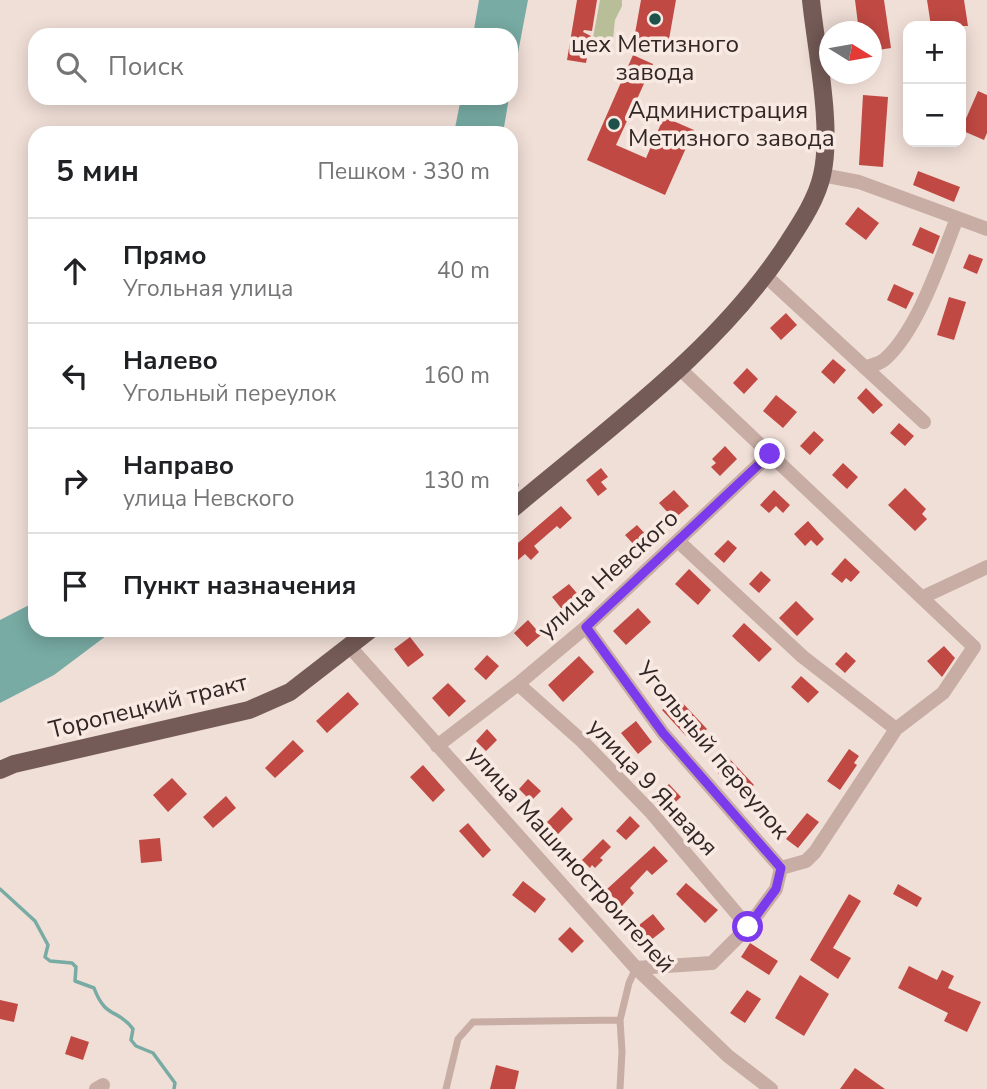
<!DOCTYPE html>
<html lang="ru">
<meta charset="utf-8">
<style>
:root{--surface:#fff;--page:#f6f6f6;--text:#202124;--muted:#757577;--line:#e0e0e0}
body{margin:0;font-family:"Nunito Sans",sans-serif;background:var(--page);color:var(--text)}
.controls{position:absolute;right:21px;top:21px;display:grid;overflow:hidden;border-radius:14px;box-shadow:0 4px 18px #0003}
.controls button{width:63px;height:63px;display:grid;place-items:center;padding:0;border:0;border-bottom:2px solid var(--line);background:var(--surface);color:var(--text);font:35px sans-serif}
.compass{position:absolute;left:819px;top:21px;width:63px;height:63px;border-radius:50%;background:var(--surface);box-shadow:0 4px 18px #0003;rotate:101deg}
.stop{position:absolute;width:21px;height:21px;margin:-16px;border:5px solid #7c3aed;border-radius:50%;background:#fff}
.stop.end{background:#7c3aed;border-color:#fff;box-shadow:0 2px 7px #0008}
.list{margin:0;padding:0;list-style:none}
h2{display:flex;justify-content:space-between;align-items:center;height:91px;margin:0;padding:0 28px;font-size:30px}
h2 small{font-size:23px;font-weight:400;color:var(--muted)}
.list li{display:grid;grid-template-columns:46px 1fr auto;gap:21px;align-items:center;box-sizing:border-box;height:105px;padding:0 28px;border-top:2px solid var(--line)}
.list b{display:block;font-size:26px;white-space:nowrap}
.list p{margin:0;font-size:23px;white-space:nowrap;color:var(--muted)}
.list em{font-size:23px;font-style:normal;color:var(--muted)}
.icon{flex:none;width:38px;height:38px;fill:none;stroke:currentColor;stroke-width:2;stroke-linecap:round;stroke-linejoin:round}
.map{position:relative;flex:none;width:987px;height:1089px;overflow:hidden}
.search{position:absolute;background:var(--surface);box-shadow:0 4px 18px #0003;left:28px;top:28px;width:490px;height:77px;display:flex;align-items:center;gap:18px;box-sizing:border-box;padding:0 24px;border-radius:21px;color:var(--muted);font-size:26px}
.panel{position:absolute;background:var(--surface);box-shadow:0 4px 18px #0003;left:28px;top:126px;width:490px;height:511px;border-radius:21px}
.map>svg:first-child{display:block}
.green{fill:#b8be98}
.water{fill:#77aba3}
.lines{fill:none;stroke-linecap:round;stroke-linejoin:round}
.stream{stroke:#77aba3;stroke-width:3.5}
.building{fill:#c14943}
.path{stroke:#b2978e;stroke-width:2.5;stroke-dasharray:3.5 3.5;stroke-linecap:butt}
.service{stroke:#c7ada4;stroke-width:7}
.minor{stroke:#c7ada4;stroke-width:14}
.primary{stroke:#745b57;stroke-width:18}
.route{stroke:#7c3aed;stroke-width:9}
.poi-dot{fill:#1d524b;stroke:#f8eae3;stroke-width:2.5}
.labels{text-anchor:middle;dominant-baseline:central;stroke-width:7;stroke-linejoin:round;paint-order:stroke}
.poi-label{font-size:24px;fill:#322725;stroke:#f8eae3}
.street-label{font-size:24px;fill:#322725;stroke:#f8eae3}
</style>
<div class="map">
<svg width="987" height="1089" viewBox="0 0 987 1089">
<rect width="100%" height="100%" fill="#f0dfd7"/>
<path class="green" d="M600,0h22v6l-7,14 -2,19 -4,-1 -3,6 -9,2 -5,-3z"/>
<path class="water" d="M479,0h49l-17,90v-55h-38z
M461,98h48l-6,35h-49z
M35,602v28h79l-60,45 -54,28v-83z"/>
<g class="lines">
<path class="stream" d="M0,889l35,32 13,24 -3,12 5,4 22,2 4,4 -1,14 19,7c12,32 24,20 39,41l-2,11 5,6 17,7 22,30 -1,6"/>
</g>
<path class="building" d="M577,0h20l-5,31 -8,-1 -1,2 8,4 -5,27 -19,-3z
M641,0h35l-8,45 -34,-6z
M855,0h29l7,48 -19,3v-19h-13z
M927,0h37l4,26h-37z
M633,55l20,9 -37,81 30,13 18,-41 30,13 -29,65 -78,-35z
M978,91l9,4v38l-3,7 -23,-10z
M863,95l25,2 -5,70 -24,-2z
M918,171l42,16 -6,15 -41,-17z
M858,207l21,16 -13,17 -21,-16z
M920,227l20,9 -7,18 -21,-9z
M969,254l14,5 -6,15 -14,-6z
M894,284l20,9 -8,16 -19,-9z
M949,297l17,5 -12,38 -17,-5z
M786,313l11,12 -16,15 -11,-12z
M833,359l13,11 -12,14 -13,-12z
M747,368l11,11 -14,15 -11,-11z
M866,388l17,17 -10,9 -16,-16z
M776,395l21,17 -14,16 -20,-17z
M899,423l15,13 -9,10 -15,-13z
M814,431l10,9 -14,15 -10,-9z
M725,446l12,13 -17,17 -9,-9 5,-4 -4,-4z
M843,463l15,14 -11,12 -15,-14z
M601,468l7,9 -7,5 6,7 -9,7 -12,-16z
M905,488l21,21 -4,5 5,5 -12,12 -27,-26z
M674,490l15,16 -15,13 -15,-16z
M774,490l16,15 -7,8 -7,-7 -7,7 -9,-8z
M561,506l11,12 -12,11 -3,-3 -23,20 5,6 -8,8 -6,-6 -7,6 -7,-11z
M808,521l16,18 -7,7 -6,-6 -6,6 -11,-12z
M637,525l11,12 -12,10 -11,-12z
M728,540l9,8 -13,15 -10,-9z
M845,558l15,14 -9,10 -5,-4 -4,5 -11,-9z
M689,569l22,21 -13,15 -23,-21z
M761,571l10,9 -12,13 -10,-9z
M569,584l13,15 -17,14 -13,-16z
M796,601l18,18 -17,17 -18,-18z
M638,608l13,14 -25,23 -13,-14z
M528,620l13,15 -14,12 -13,-14z
M744,623l28,26 -13,13 -27,-26z
M410,637l14,18 -16,12 -14,-18z
M944,646l11,12 -13,19 -15,-16z
M846,652l10,9 -11,12 -10,-9z
M487,655l12,11 -13,14 -12,-11z
M579,656l15,16 -31,30 -15,-17z
M801,676l18,16 -11,11 -17,-16z
M448,683l18,18 -17,16 -17,-19z
M348,692l11,12 -32,29 -11,-12z
M677,697l30,32 -8,8 -6,-7 -7,6 -24,-26z
M636,721l16,21 -14,12 -17,-21z
M487,729l10,11 -11,11 -10,-10z
M293,740l11,11 -29,27 -10,-10z
M849,749l10,7 -5,7 3,2 -17,25 -13,-9z
M727,756l27,29 -13,12 -23,-24 5,-5 -4,-5z
M423,765l22,25 -12,12 -23,-25z
M172,778l15,16 -19,18 -15,-17z
M528,779l13,12 -10,10 -12,-12z
M669,784l12,13 -15,14 -12,-13z
M226,796l10,12 -23,20 -10,-11z
M562,807l11,12 -15,15 -11,-12z
M807,813l12,9 -21,26 -12,-9z
M630,816l10,10 -14,14 -10,-9z
M468,823l23,27 -8,8 -24,-27z
M697,827l13,15 -9,7 -12,-15z
M160,838l2,23 -21,2 -2,-23z
M603,839l8,8 -11,11 3,2 -8,8 -3,-3 -2,3 -8,-8z
M654,846l14,15 -16,14 -5,-5 -17,18 4,5 -12,13 -16,-16z
M523,881l23,18 -11,14 -23,-18z
M686,883l32,27 -13,13 -29,-29z
M898,884l24,14 -5,9 -24,-13z
M849,894l12,7 -28,47 18,10 -13,21 -28,-19z
M653,914l12,15 -19,15 -12,-15z
M570,927l14,14 -12,12 -14,-14z
M750,943l28,18 -9,14 -28,-18z
M909,966l28,14 5,-10 12,6 -6,12 33,14 -14,30 -23,-11 4,-8 -50,-25z
M800,975l29,19 -25,42 -29,-18z
M747,990l14,9 -16,24 -15,-10z
M0,1000l18,4 -4,18 -14,-3z
M71,1036l18,6 -6,18 -18,-6z
M496,1065l23,6 -4,18h-25z
M855,1068l30,21h-45z"/>
<g class="lines">
<path class="path" d="M511,463l7,24"/>
<path class="service" d="M446,1089l12,-50 15,-17 147,-2
M620,1089l2,-38 -2,-31 9,-37 7,-15"/>
<path class="minor" d="M822,175l37,7 128,47
M767,277l157,145
M865,368c6,-3 15,-4 20,-9 33,-29 56,-100 72,-141
M679,542l124,115 93,72
M923,597l64,-30
M586,627l77,106 118,135
M350,647l286,321 92,88 43,33
M518,684l64,57 68,70 98,116
M437,746l81,-62 68,-57 184,-173
M636,968l76,-5 36,-36 28,-38 5,-21 25,-7 9,-9 81,-123 47,-36 31,-46 -294,-278
M96,1089l7,-4"/>
<path class="primary" d="M511,510c98,-83 208,-160 278,-269 13,-20 28,-43 33,-66 11,-47 -6,-126 -11,-175
M0,770l14,-6 235,-54 41,-18 80,-62"/>
</g>
<g class="lines">
<path class="route" d="M748,927l28,-38 5,-21 -118,-135 -77,-106 184,-173"/>
</g>
<g class="poi-dot">
<circle cx="655" cy="19" r="7"/>
<circle cx="614" cy="124" r="7"/>
</g>
<g class="labels">
<g class="poi-label">
<text x="655" y="44">цех Метизного<tspan x="655" dy="28">завода</tspan></text>
<text x="628" y="110" text-anchor="start">Администрация<tspan x="628" dy="28">Метизного завода</tspan></text>
</g>
<g class="street-label">
<text transform="translate(608 574) rotate(-42)">улица Невского</text>
<text transform="translate(148 706) rotate(-14)">Торопецкий тракт</text>
<text transform="translate(713 750) rotate(50)">Угольный переулок</text>
<text transform="translate(653 787) rotate(47)">улица 9 Января</text>
<text transform="translate(571 859) rotate(48)">улица Машиностроителей</text>
</g>
</g>
</svg>
<div class="controls">
<button>+</button>
<button>−</button>
</div>
<svg class="compass" viewBox="-18 -18 36 36"><path d="M0-13l5 13h-10z" fill="#e53935"/><path d="M0 13l5-13h-10z" fill="#757577"/></svg>
<div class="stop" style="left:748px;top:927px"></div>
<div class="stop end" style="left:770px;top:454px"></div>
<div class="search"><svg class="icon" aria-label="search" viewBox="0 0 24 24"><circle cx="10" cy="10" r="6"/><path d="M15 15l6 6"/></svg>Поиск</div>
<section class="panel">
<h2>5 мин<small>Пешком · 330 m</small></h2>
<ul class="list">
<li><svg class="icon" aria-label="ahead" viewBox="0 0 24 24"><path d="M12 20V5M6 11l6-6 6 6"/></svg><div><b>Прямо</b><p>Угольная улица</p></div><em>40 m</em></li>
<li><svg class="icon" aria-label="left" viewBox="0 0 24 24"><path d="M17 20v-9H6M10 6l-5 5 5 5"/></svg><div><b>Налево</b><p>Угольный переулок</p></div><em>160 m</em></li>
<li><svg class="icon" aria-label="right" viewBox="0 0 24 24"><path d="M7 20v-9h11M14 6l5 5-5 5"/></svg><div><b>Направо</b><p>улица Невского</p></div><em>130 m</em></li>
<li><svg class="icon" aria-label="arrive" viewBox="0 0 24 24"><path d="M6 21V4h12l-3 4 3 4H6"/></svg><div><b>Пункт назначения</b></div></li>
</ul>
</section>
</div>
